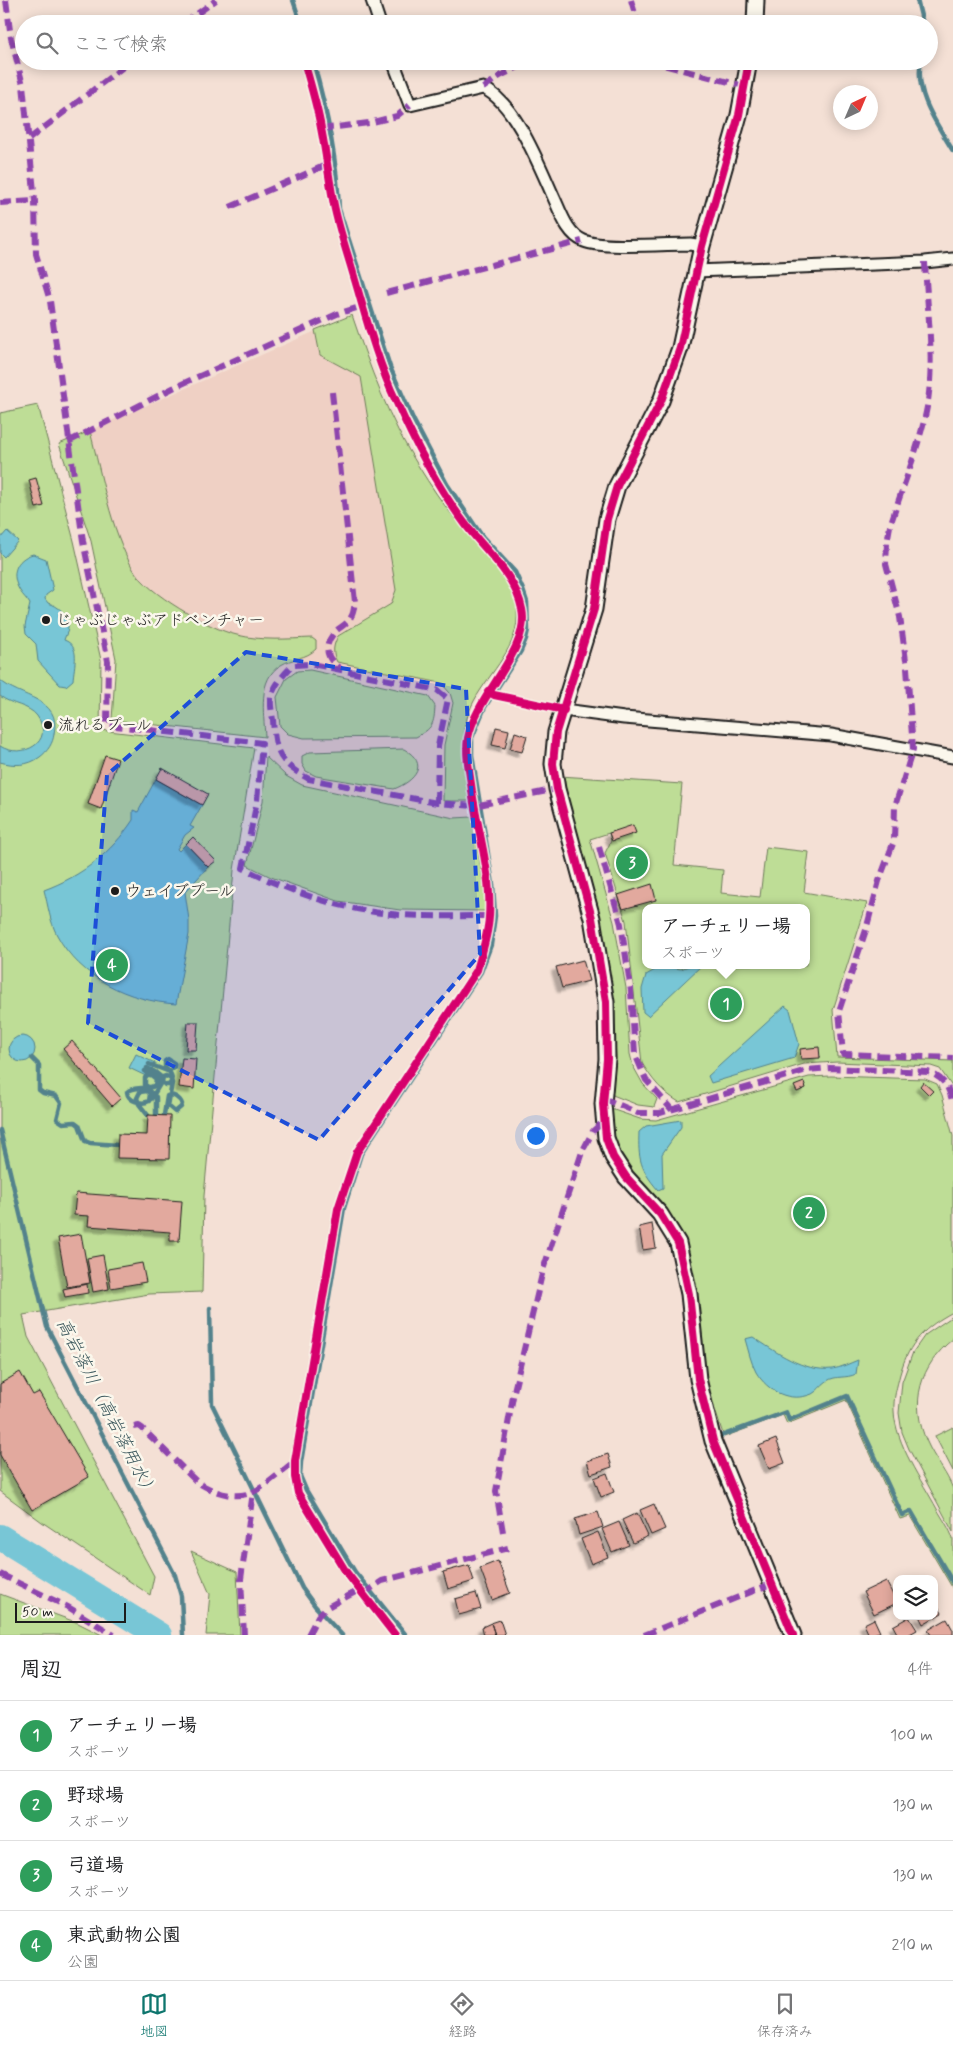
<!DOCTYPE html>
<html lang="ja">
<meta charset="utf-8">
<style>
:root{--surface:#fff;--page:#f6f6f6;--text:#202124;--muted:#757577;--line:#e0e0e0;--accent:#0f766e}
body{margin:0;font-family:Mynerve,"Klee One",sans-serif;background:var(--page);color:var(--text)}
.controls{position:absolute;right:15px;bottom:15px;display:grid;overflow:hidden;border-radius:10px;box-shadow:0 2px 12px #0003}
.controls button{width:45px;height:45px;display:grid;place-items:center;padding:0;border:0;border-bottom:1px solid var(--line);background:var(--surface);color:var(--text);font:25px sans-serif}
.compass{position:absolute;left:833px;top:85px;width:45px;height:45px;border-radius:50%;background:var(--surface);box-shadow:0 2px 12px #0003;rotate:44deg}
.scale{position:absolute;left:15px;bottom:12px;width:111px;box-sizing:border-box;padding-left:5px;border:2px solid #1c1c1c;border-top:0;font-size:14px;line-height:18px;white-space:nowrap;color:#1c1c1c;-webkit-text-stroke:4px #fbf7ec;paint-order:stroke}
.you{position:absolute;left:535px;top:1135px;width:18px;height:18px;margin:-12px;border:4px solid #fff;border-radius:50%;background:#1a73e8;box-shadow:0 0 0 8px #1a73e833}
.badge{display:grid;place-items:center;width:32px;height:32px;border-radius:50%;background:var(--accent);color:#fff;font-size:16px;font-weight:700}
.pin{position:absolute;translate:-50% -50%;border:2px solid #fff;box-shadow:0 1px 5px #0006}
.popup{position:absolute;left:642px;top:904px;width:168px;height:65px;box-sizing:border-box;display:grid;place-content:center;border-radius:10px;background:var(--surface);filter:drop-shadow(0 1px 4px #0005);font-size:16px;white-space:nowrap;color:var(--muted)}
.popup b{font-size:19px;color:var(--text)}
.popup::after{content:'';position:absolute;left:50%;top:100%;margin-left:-10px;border:10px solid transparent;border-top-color:var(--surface)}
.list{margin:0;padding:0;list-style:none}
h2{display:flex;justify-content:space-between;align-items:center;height:65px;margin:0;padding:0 20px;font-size:21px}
h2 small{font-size:16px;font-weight:400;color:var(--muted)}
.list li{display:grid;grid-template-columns:32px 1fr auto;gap:15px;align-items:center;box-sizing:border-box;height:70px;padding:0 20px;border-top:1px solid var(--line)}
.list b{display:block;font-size:19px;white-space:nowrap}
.list p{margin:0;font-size:16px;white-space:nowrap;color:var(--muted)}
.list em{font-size:16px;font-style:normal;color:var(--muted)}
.icon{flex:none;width:28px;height:28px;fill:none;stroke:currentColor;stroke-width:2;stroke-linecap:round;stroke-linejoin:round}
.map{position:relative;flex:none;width:953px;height:1635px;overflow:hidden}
.search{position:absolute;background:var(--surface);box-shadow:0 2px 12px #0003;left:15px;right:15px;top:15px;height:55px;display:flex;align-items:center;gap:12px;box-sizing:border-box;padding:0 18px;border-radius:28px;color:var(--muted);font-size:19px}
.sheet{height:345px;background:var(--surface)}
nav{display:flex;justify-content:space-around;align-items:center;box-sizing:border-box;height:70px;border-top:1px solid var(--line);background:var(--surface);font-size:14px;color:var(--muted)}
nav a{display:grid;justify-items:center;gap:2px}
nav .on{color:var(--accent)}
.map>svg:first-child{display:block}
.built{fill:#efd0c4}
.green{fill:#bedd96;stroke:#6d7c59;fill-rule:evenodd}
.water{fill:#78c6d6;stroke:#53828c}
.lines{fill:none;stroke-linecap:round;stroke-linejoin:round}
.stream{stroke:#53828c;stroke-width:4.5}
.river{stroke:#78c6d6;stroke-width:26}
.building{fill:#e2a99e;stroke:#1c1c1c;filter:url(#shadow)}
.minor-casing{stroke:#1c1c1c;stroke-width:15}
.tertiary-casing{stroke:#1c1c1c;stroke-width:19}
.minor{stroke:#fbf7ec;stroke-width:11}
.tertiary{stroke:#fbf7ec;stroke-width:15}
.quiet{stroke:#8e44ad;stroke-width:6;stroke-dasharray:12 6;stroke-linecap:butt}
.cycleway-casing{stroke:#fbf7ec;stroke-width:11}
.cycleway{stroke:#d6006c;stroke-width:8}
.marked{fill:#1d4ed8;fill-opacity:0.2;stroke:#1d4ed8;stroke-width:4;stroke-dasharray:10 6;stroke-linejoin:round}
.poi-dot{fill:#1c1c1c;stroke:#fbf7ec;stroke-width:2}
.labels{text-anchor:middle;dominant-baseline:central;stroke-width:5;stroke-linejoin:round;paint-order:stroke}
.poi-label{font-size:16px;fill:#1c1c1c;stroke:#fbf7ec;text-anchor:start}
.water-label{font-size:18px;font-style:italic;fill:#3c585d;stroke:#fbf7ec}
</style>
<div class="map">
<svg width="953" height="1635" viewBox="0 0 953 1635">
<defs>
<filter id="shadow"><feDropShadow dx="-4.5" dy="4.5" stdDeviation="1" flood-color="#0004"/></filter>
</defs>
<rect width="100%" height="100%" fill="#f4e0d5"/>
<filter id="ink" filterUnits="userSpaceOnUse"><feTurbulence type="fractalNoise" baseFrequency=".02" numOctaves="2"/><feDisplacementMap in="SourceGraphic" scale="10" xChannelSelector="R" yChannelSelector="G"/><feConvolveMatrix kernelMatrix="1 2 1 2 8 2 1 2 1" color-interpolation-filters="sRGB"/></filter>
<g filter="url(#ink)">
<path class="built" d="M352,315l18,56 33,69 17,29 35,50 47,57 9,13 6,20v22l-10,20 -34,51 -10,34v19l20,126 3,30 -86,-1 -62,-9 -67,-24 -24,-12 16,-64 3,-44 -1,-20 -153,-17 4,-61 -25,-118 -32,-97z"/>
<path class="green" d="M352,315c18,53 37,105 67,152 11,18 24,37 37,53 20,25 57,58 61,90 3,37 -27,61 -43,91 -17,31 -10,67 -5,100h-26l1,-56 9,-42 -3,-10 -9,-10 -104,-21c-5,-10 -4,-16 1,-26l53,-32 5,-14 -35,-213 -41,-22 -5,-25z
M38,405l36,136 27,119 -1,70 154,18 -20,122 -30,326 -2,96 -53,2 -126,21 5,22 126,239 -4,19 -108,-73 -42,-31v-1078z
M90,431c12,46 20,96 43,138 14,24 76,60 104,66 25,6 50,4 75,3l4,3v8c-10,10 -24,9 -35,16 -24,14 -17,48 -16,72l-153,-17 4,-61 -25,-118 -32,-97z
M310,670l118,26 7,10c-1,18 -2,22 -19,31l-112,1 -16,-4 -8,-8 -3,-29 9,-18 11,-8z
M404,749c26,15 11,32 -10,40l-78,-13 -10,-5 -4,-7v-8l8,-4z
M266,757l20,19 16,9 152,33 18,-1 11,64 3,30 -86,-1 -62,-9 -67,-24 -24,-12 16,-64z
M560,776l122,8 -8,81 49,5 -2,23 39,4 6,-50 43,5 -5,40 63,11 -34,107 4,47 116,4v27l-13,-19 -9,-3 -94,-4 -33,2 -125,38c-17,-10 -27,-22 -37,-39l-16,-142 -21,-68 6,-12 -2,-8 -19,6 24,83 12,66 4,66 3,12 10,18 14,15 -3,8 -16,-2 -28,-11 6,-35 -3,-58zM646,908h160v57h-160z
M831,1076l94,3 12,5 5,11 11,41v176c-28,15 -44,30 -53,62 -3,12 -7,25 -6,37 1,32 28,70 43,98 5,9 13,20 16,30 0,11 0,38 0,50l-43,-73 -10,3 -54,-119 -59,24 -4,-9 -59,22 -20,-60 -11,-103 -9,-34 -19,-29 -32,-38 -14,-21 -6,-21 -2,-22 29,10 16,1 153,-43z
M953,1316v23c-33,26 -44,64 -26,103 7,16 20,31 26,47 0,11 0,32 0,43l-44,-83 -7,-17 -3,-19 3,-31 11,-30 12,-17z
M953,1427v44l-18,-35z
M191,1551l46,21 3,63h-34l4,-41z
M0,1594l78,29 24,12h-102z"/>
<path class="water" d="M7,531l11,10 -14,16 -4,-4v-14z
M33,554l13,5 7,31 -7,5 -1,4 3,4c11,3 21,12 20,25 0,4 -3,8 -4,12 17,6 10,25 9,40l-7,6 -6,-1 -22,-24 -2,-17 -10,-10 -1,-8 5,-22c-3,-5 -7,-8 -10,-13 -10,-16 -5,-32 13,-37z
M0,680c19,18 62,17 54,54 -1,9 -6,17 -14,23 -12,9 -26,9 -40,5v-16c22,14 56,-4 37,-30 -8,-11 -26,-11 -37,-20z
M156,779l46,26 -12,21 4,2 -9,7 -8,14 2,2 7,-7 22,23 -23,25 4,28v14l-13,70c-47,-3 -96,-26 -119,-69 -7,-13 -9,-30 -13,-45 38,-14 67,-37 89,-70v-10l5,2z
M691,965h11l-54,51 -5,-4 -1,-23 4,-14 16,-9 19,3z
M785,1006l5,4 9,34 -5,14 -83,25 -3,-7z
M9 1049a13 13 0 1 1 26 0a13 13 0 1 1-26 0Z
M136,1054l19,9 -7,14 -19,-9z
M681,1120v7l-19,27 1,34 -5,2c-18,-21 -20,-31 -19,-58l7,-6z
M753,1337c23,15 50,35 79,32 9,-1 18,-6 26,-9l-2,14c-10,5 -20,1 -29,7 -6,4 -9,10 -15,13 -22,9 -44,-2 -56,-22 -5,-9 -8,-23 -11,-33z"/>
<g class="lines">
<path class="stream" d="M293,0l8,24
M917,0l6,24
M313,61c14,49 24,97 26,148l51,158 23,52 34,65 35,52 33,36 8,18 4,12 1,28 -2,9 -5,12 -36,56 -13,31v17l21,129 2,32 -4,29 -10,27 -120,182 -17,54 -43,254 -1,14 6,14 49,82 51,63
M921,61c-7,33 17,64 32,90
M32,1058l7,7v25l4,3 13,3 5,7 -4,16 6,4 12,-1 4,3 6,16 5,2 28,2
M149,1064l18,7c5,-1 8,-3 7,-8l-6,-4 -3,2v5c5,6 10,12 4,19h-4l-3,-3 1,-5 3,-1 5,3 1,4 -4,23 7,6 6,-5 1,-3c-2,-5 -9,-11 -15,-8l-4,25
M147,1068l8,4 6,5 -1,7 -9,15
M145,1071l12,7c1,8 -6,12 -12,7v-7l2,-3h4l5,4 -1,6c-9,6 -20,0 -28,7 1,9 15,13 22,9l1,-7 -3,-3 -7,1 -3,6 2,6 11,14
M149,1091l7,6v21
M0,1130l47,197 128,248 6,21 2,39
M210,1308l2,96 90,184 13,18 27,29
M717,1432l1,5 68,-25 3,8 58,-24 55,119 9,-4 42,72"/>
<path class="river" d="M0,1537l159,98"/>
</g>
<path class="building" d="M36,478l8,28 -8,2 -7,-28z
M496,727l13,3 -4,18 -13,-3z
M515,732l12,4 -5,16 -12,-3z
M105,755l13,4 -17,50 -13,-5z
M162,768l46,26 -6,11 -46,-26z
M633,825l3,8 -24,8 -3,-8z
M193,837l23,24 -8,6 -22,-23z
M652,884l4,16 -33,9 -5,-14z
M583,960l6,21 -27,7 -6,-21z
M188,1022h10l-2,28h-10z
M72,1041l49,57 -9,8 -49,-57z
M819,1047l1,11 -19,1 -1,-10z
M182,1058l14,1 -2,30 -15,-2z
M804,1082l2,6 -9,4 -3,-6z
M923,1082l10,9 -4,4 -9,-9z
M148,1115l22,1 -1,43 -52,-1 1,-24 29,1z
M76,1193l106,8 -3,40h-9v-9l-82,-6 1,-10 -15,-1z
M652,1224l4,24 -13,2 -4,-23z
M81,1234l9,49 -23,4 -9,-49z
M103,1255l6,34 -16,3 -6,-34z
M142,1263l4,19 -35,6 -3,-19z
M87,1284l1,9 -23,4 -2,-8z
M20,1372l13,23 6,-3 50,85 -57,33 -32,-55v-71z
M776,1439l9,24 -16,6 -10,-23z
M608,1454l4,13 -21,7 -4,-13z
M607,1473l7,19 -13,5 -7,-19z
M654,1504l11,25 -14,6 -11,-25z
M598,1512l5,15 -24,8 -4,-16z
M637,1513l11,23 -15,7 -11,-23z
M619,1522l10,23 -17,7 -10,-23z
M598,1532l10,25 -17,7 -10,-25z
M498,1561l12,32 -18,7 -12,-32z
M469,1565l5,16 -26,8 -5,-17z
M886,1581l11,22 -23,11 -11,-22z
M476,1593l5,16 -22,6 -4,-16z
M934,1600l8,13 -19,11 -4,-8h15z
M909,1617l8,13 -9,5h-10l-5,-9z
M874,1619l6,13 -11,3 -5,-11z
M947,1619l6,11v5h-22l-3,-5z
M500,1620l5,15h-10l-4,-12z
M491,1623l4,12h-11l-2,-8z"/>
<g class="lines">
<defs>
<path id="minor" d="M372,0l8,24
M393,61l17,44 73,-17c32,14 57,79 71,110 7,15 13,36 30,43 19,8 82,3 106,3l12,2
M696,271l229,-9 28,-3
M564,710l60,8 207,17 122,22"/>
<path id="tertiary" d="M755,24l1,-24
M749,61l-10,54 -37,131 -22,102 -19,53 -44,85 -10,33 -13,90 -38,123 -3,32 4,25 35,129 14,84 1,57 -4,45 3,34 7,19 13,20 34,37 18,29 11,51 9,85 15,62 80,194"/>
</defs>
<use href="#minor" class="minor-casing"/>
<use href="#tertiary" class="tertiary-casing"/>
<use href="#minor" class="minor"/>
<use href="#tertiary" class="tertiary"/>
<path class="quiet" d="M6,0l5,38 12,47 12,116 1,53 14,47 33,240 25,120 -1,64 155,18 -5,58 -14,67c48,25 103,43 158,47 29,2 59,1 88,1
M631,0l7,24
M500,16l3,8
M183,24l33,-24
M648,61l96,25
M483,88l17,-12 31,-15
M321,129l48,-6 28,-7 13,-11
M29,139l102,-78
M0,203l35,-2
M230,207l96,-42
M925,262c2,49 11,102 1,150 -8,38 -24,76 -36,114l-3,17 -1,21 14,53 7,51 6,81 -18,57 -1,35 -15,40 -13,49 -27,81 4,43 110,4
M386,293l196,-52
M332,392l23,210c-1,4 -1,11 -4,15 -4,8 -12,10 -17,16 -12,14 -7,27 7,36
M68,442l105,-54 164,-74 26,-8
M437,803l1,-57 10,-47 -11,-9 -125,-26 -19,1c-9,9 -18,19 -22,32 -1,7 1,16 2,23 2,33 6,43 36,59l128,24 37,3 83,-17
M599,847l22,77 10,67 4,63 11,26 26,30
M603,1098l35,15h22l147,-43 23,-2 98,4c17,6 21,16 25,32
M134,1427l5,-1 3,2 55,54c16,10 37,18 56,10 12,-5 31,-23 42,-31
M503,1532l-7,-41 18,-100 29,-121 39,-118 11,-21 10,-9
M0,1574l68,33 46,28
M363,1594l19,-13 126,-33
M244,1635l-3,-56 12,-87
M308,1635l10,-19 8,-8 33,-18
M644,1635l127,-51"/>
<defs>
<path id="cycleway" d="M304,61c6,22 13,44 17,67 5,25 8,51 13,77 5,25 14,50 21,75 12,41 23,83 41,121 19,43 41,86 70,124 20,27 49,49 56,84 9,41 -46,86 -54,129 -3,17 2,36 4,53 6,41 20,85 17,126 -1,18 -7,36 -12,53l-120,182 -19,57 -43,252v16l3,16 48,79 49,63
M749,61l-10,54 -37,131 -22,102 -19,53 -44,85 -10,33 -13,90 -38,123 -3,32 4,25 35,129 14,84 1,57 -4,45 3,34 7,19 13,20 34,37 18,29 11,51 9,85 15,62 80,194
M488,691l6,4 70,15"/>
</defs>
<use href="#cycleway" class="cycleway-casing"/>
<use href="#cycleway" class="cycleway"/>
</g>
</g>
<path class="marked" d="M246,652l220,37 14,265 -161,186 -231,-117 19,-248z"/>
<g class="poi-dot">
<circle cx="46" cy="620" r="5"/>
<circle cx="48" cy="725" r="5"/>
<circle cx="115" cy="891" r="5"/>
</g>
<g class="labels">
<g class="poi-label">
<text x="56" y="620">じゃぶじゃぶアドベンチャー</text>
<text x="58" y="725">流れるプール</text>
<text x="125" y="891">ウェイブプール</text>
</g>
<g class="water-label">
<text transform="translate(106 1408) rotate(63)">高岩落川（高岩落用水）</text>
</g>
</g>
</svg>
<div class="controls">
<button><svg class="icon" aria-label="layers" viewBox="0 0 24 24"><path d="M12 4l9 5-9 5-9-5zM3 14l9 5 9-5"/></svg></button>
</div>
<svg class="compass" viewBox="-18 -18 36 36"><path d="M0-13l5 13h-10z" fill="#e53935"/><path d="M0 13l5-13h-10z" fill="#757577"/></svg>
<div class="scale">50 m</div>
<div class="you"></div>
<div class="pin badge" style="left:726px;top:1004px;background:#2e9e5b">1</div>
<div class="popup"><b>アーチェリー場</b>スポーツ</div>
<div class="pin badge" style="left:809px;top:1213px;background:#2e9e5b">2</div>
<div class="pin badge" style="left:632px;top:863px;background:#2e9e5b">3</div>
<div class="pin badge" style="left:112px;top:965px;background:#2e9e5b">4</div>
<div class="search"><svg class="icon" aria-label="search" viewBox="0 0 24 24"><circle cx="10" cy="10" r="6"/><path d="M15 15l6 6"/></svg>ここで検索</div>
</div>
<section class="sheet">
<h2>周辺<small>4件</small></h2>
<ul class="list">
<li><span class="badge" style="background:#2e9e5b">1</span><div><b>アーチェリー場</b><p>スポーツ</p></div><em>100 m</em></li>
<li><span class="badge" style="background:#2e9e5b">2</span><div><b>野球場</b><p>スポーツ</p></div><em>130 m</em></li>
<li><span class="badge" style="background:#2e9e5b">3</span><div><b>弓道場</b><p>スポーツ</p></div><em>130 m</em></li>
<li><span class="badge" style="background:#2e9e5b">4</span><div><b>東武動物公園</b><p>公園</p></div><em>210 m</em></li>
</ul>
</section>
<nav>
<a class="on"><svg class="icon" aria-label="map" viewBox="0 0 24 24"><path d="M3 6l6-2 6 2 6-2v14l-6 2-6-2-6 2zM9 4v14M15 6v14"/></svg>地図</a>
<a><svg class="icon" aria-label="directions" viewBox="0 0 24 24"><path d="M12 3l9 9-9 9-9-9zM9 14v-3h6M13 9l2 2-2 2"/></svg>経路</a>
<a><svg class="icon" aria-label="saved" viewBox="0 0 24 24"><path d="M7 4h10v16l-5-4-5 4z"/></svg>保存済み</a>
</nav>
